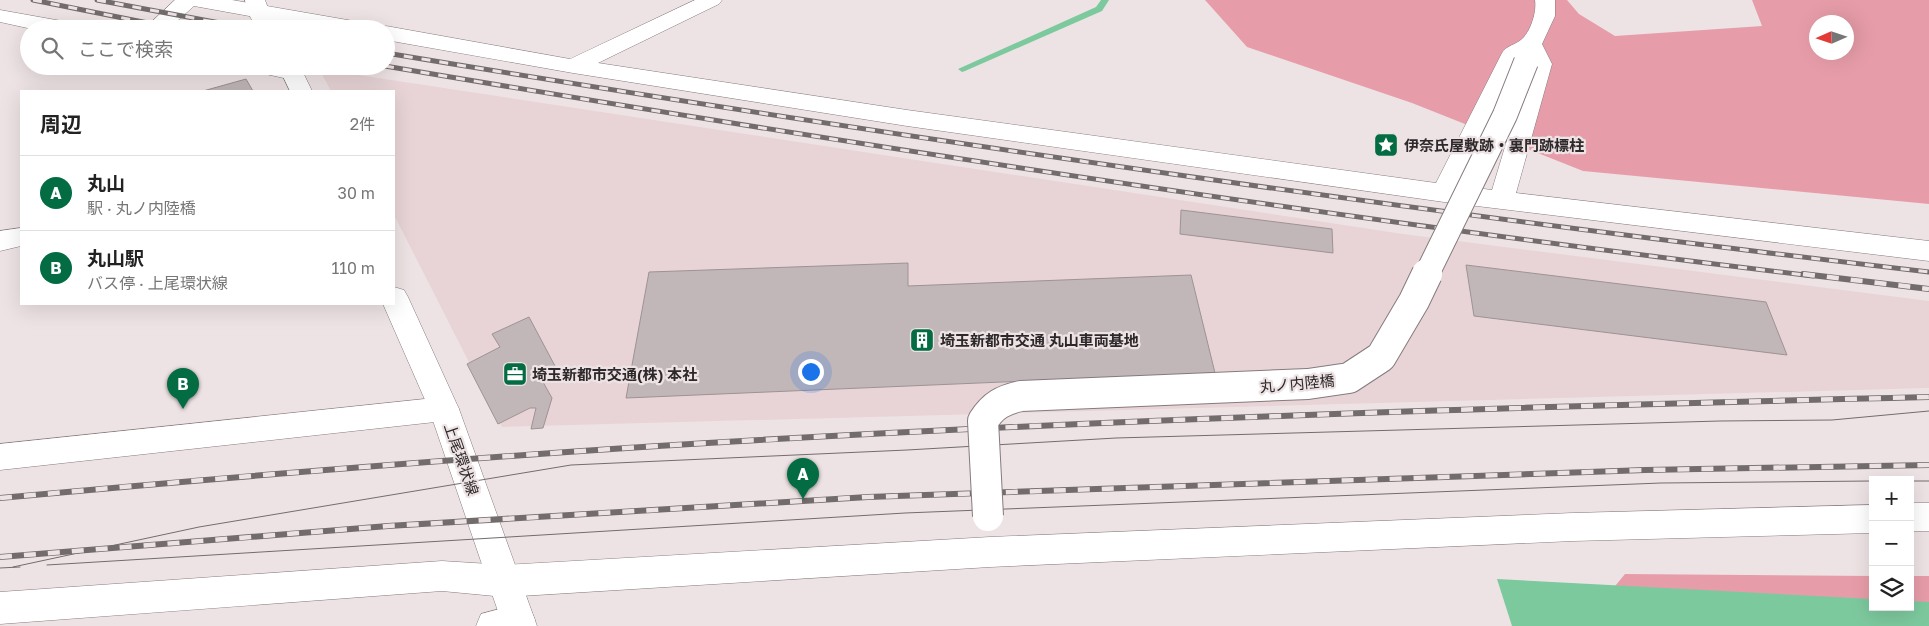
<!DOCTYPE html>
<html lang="ja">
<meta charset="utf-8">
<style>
:root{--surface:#fff;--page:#f2f2f2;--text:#222;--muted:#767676;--line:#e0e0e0;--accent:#036c43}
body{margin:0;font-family:"Golos Text","Noto Sans JP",sans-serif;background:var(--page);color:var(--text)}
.controls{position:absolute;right:15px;bottom:15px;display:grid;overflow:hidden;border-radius:0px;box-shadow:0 5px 20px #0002}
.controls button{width:45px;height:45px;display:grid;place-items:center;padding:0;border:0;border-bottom:1px solid var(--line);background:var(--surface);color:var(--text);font:25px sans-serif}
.compass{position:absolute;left:1809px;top:15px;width:45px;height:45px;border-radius:50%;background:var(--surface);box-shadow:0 5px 20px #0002;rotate:267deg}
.you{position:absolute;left:810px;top:371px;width:18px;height:18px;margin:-12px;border:4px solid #fff;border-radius:50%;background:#1a73e8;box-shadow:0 0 0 8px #1a73e833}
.badge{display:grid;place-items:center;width:32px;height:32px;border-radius:50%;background:var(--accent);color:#fff;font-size:16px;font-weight:700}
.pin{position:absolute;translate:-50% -41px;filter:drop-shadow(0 1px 2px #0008)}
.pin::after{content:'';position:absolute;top:26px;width:18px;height:15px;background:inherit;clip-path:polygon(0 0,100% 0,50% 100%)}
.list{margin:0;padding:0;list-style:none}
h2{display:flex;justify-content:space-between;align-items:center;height:65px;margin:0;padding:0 20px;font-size:21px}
h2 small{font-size:16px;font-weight:400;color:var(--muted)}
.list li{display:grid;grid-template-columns:32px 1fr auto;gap:15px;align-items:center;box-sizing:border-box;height:75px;padding:0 20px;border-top:1px solid var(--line)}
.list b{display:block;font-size:19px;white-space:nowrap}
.list p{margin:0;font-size:16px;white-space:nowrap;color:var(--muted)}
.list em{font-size:16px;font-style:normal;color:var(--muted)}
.icon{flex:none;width:28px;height:28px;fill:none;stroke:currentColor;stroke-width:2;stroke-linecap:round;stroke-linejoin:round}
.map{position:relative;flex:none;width:1929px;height:626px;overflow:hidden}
.search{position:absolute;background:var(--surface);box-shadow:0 5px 20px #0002;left:20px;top:20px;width:375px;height:55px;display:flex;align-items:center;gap:12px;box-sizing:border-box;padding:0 18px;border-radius:28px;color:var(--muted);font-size:19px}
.panel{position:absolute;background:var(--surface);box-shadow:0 5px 20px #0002;left:20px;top:90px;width:375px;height:215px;border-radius:0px}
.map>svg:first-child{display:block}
.built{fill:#e8d4d7}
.green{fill:#e79da9;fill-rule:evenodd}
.water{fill:#7dc99e}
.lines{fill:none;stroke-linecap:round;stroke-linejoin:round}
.stream{fill:#7dc99e;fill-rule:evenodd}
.building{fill:#c2b7b8;stroke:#9d9294}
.minor-casing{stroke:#857b7c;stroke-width:1}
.secondary-casing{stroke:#857b7c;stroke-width:1}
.minor{fill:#fff;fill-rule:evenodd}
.secondary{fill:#fff;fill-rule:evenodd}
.tram{stroke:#726c6d;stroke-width:1}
.rail-far1-casing{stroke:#726c6d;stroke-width:5}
.rail-casing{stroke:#726c6d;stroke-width:6}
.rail-far1{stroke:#eee3e4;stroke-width:3;stroke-dasharray:9;stroke-linecap:butt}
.rail{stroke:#eee3e4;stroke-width:4.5;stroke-dasharray:12;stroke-linecap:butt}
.minor-bridge-far1-casing{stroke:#857b7c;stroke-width:26;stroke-linecap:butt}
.minor-bridge-casing{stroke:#857b7c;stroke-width:32;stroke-linecap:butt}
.minor-bridge-far1{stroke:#fff;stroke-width:24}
.minor-bridge{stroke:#fff;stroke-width:30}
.labels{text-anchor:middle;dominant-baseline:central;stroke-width:4.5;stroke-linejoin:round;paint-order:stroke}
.poi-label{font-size:15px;font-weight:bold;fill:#2d292a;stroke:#eee3e4;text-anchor:start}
.street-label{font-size:15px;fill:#2d292a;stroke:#eee3e4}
</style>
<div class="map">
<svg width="1929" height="626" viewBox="0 0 1929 626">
<rect width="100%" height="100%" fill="#eee3e4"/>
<path class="built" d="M319,69l1084,165 526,67v87l-1427,39 -108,-212v-124h-63z"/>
<path class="green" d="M1205,0h362l12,14 36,22 147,-10 -10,-26h177v204l-346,-33 -171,-68 -165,-56zM1816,22h30v30h-30z
M1625,574l248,2v31h37v-31h19v50h-347z"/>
<path class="water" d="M1497,579l376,20v8h37v-6l19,1v24h-417z"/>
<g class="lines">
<path class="stream" d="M1101,0h8l-7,11 -137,60 -3,1 -4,-3 138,-62z"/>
</g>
<path class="building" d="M246,79l7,12h-50z
M1181,210l151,19 1,24 -153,-19z
M908,263v23l283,-11 24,98 -589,25 23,-126z
M1466,265l300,37 21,53 -313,-39z
M529,317l26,49 -16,9 13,23 -9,30 -12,1 5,-21h-6l-32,16 -31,-60 33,-17 -8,-13z"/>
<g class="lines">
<defs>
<path id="minor" d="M175,0h57l127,22 8,2 3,5h-49l-127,-23 -26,23h-24z
M695,0h27l-3,4 -121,59 309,47 529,73 66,-130c5,-8 14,-8 20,-14 9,-8 15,-28 13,-39h20v16l-13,28 10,20 -36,129 413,48v20l-485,-59 -537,-76 -334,-53 -187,-33v-11h-8l8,-3 184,33zM1518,66l11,1 -37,123 -32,-4z
M0,10l67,12 8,2 3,5h-46l-32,-7z
M249,66h45l7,2 3,5 -3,5 -8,2 -41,-9z
M21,228v18l-21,5v-20z
M444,397l10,3 5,9 -5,9 -10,3 -444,49v-26z
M1910,503h19v28h-19z
M1873,505v28l-300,8 -583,26 -485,30 -63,-6 -442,33v-32l442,-31 63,4 485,-28 583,-24z
M518,604l12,4 5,12 -3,6h-56l5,-12z"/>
<path id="secondary" d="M245,0h20l4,11 10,18h-22l-10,-18z
M278,66h22l12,25h-22z
M394,287l10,3 4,7 51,112 78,217h-34l-74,-217 -46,-105h11z"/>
</defs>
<use href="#minor" class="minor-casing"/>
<use href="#secondary" class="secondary-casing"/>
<use href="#minor" class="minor"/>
<use href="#secondary" class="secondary"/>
<path class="tram" d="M1910,481h19
M47,565l858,-52 756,-30 212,-2
M13,567l186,-40 372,-62 336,-15 209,-12 604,-17 112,-1 97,-9
M0,568l20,-1"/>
<defs>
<path id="rail-far1" d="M33,0l145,29
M97,0l155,29
M386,53c513,85 1027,159 1543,219
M385,66c474,80 951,153 1428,210"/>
<path id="rail" d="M1803,274l126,15
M0,498c219,-20 438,-38 658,-52 423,-26 847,-39 1271,-49
M0,557l388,-31 480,-29 777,-27 284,-5"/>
</defs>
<use href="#rail-far1" class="rail-far1-casing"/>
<use href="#rail" class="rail-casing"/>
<use href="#rail-far1" class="rail-far1"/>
<use href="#rail" class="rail"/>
<defs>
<path id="minor-bridge-far1" d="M1426,276l79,-161 21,-53"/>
<path id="minor-bridge" d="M988,516l-5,-95c10,-16 20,-21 38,-25l287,-12 41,-6 32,-21 33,-56 13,-27"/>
</defs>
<use href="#minor-bridge-far1" class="minor-bridge-far1-casing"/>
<use href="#minor-bridge" class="minor-bridge-casing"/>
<use href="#minor-bridge-far1" class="minor-bridge-far1"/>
<use href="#minor-bridge" class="minor-bridge"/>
</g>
<defs>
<symbol id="sight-square" viewBox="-11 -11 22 22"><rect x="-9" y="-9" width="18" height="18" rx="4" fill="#036c43" stroke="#eee3e4"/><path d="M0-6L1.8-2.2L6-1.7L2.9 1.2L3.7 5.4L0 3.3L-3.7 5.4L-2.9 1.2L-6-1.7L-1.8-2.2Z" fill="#fff"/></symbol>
<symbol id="building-square" viewBox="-11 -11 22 22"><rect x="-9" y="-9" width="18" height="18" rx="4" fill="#036c43" stroke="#eee3e4"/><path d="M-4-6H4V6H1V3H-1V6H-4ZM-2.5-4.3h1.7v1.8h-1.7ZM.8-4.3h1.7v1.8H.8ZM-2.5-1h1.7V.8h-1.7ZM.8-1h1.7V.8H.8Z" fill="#fff"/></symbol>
<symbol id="office-square" viewBox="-11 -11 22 22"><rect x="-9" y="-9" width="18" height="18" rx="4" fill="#036c43" stroke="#eee3e4"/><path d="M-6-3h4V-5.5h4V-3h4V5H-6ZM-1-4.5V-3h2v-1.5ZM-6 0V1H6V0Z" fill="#fff"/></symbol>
</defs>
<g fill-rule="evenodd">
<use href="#sight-square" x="1372" y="131" width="28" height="28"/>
<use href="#building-square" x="908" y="326" width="28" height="28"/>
<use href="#office-square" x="501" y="360" width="28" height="28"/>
</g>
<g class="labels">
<g class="poi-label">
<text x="1404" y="145">伊奈氏屋敷跡・裏門跡標柱</text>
<text x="940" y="340">埼玉新都市交通 丸山車両基地</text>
<text x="532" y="374">埼玉新都市交通(株) 本社</text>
</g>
<g class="street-label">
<text transform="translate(1297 383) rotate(-5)">丸ノ内陸橋</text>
<text transform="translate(462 459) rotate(71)">上尾環状線</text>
</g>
</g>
</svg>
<div class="controls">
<button>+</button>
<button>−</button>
<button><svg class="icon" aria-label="layers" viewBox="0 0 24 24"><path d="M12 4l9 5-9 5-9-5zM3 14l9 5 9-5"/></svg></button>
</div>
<svg class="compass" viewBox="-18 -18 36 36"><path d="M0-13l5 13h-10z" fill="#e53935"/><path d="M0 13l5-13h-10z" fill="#767676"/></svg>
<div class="you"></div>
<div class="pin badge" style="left:803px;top:499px">A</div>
<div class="pin badge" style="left:183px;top:409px">B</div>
<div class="search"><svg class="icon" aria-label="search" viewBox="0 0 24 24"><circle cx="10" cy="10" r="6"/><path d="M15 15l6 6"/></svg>ここで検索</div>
<section class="panel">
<h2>周辺<small>2件</small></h2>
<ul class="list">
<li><span class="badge">A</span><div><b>丸山</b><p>駅 · 丸ノ内陸橋</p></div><em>30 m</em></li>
<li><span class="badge">B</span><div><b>丸山駅</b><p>バス停 · 上尾環状線</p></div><em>110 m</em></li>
</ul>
</section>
</div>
